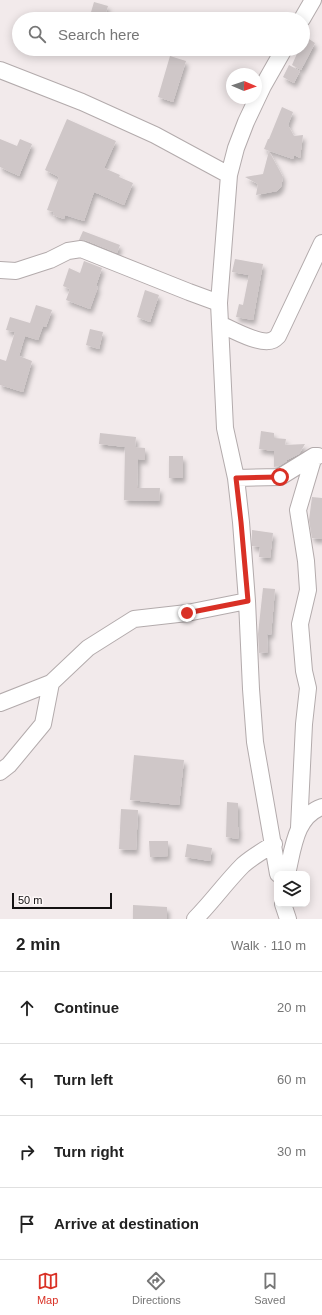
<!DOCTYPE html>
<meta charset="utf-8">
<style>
:root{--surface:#fff;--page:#f2f2f2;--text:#222;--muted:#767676;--line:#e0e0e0;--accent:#d93025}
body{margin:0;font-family:Helvetica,sans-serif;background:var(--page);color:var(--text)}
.controls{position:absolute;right:12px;bottom:12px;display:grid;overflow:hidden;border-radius:8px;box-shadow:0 2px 10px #0003}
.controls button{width:36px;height:36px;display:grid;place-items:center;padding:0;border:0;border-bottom:1px solid var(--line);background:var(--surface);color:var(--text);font:20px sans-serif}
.compass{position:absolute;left:226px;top:68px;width:36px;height:36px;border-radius:50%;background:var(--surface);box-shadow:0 2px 10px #0003;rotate:92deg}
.scale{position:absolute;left:12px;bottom:10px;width:100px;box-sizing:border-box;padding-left:4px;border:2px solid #141212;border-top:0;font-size:11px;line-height:14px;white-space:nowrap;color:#141212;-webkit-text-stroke:3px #fef8f8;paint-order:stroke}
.stop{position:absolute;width:12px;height:12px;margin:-9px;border:3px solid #d93025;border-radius:50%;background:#fff}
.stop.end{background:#d93025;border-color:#fff;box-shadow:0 1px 4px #0008}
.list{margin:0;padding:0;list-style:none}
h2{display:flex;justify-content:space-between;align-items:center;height:52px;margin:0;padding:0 16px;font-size:17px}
h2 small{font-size:13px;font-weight:400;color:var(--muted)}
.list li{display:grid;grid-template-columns:26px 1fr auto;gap:12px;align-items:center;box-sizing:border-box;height:72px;padding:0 16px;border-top:1px solid var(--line)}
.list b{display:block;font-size:15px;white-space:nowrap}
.list em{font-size:13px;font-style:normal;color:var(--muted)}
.icon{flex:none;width:22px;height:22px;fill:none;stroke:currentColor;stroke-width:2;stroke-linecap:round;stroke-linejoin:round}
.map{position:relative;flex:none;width:322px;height:919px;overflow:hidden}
.search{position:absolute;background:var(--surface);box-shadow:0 2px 10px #0003;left:12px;right:12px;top:12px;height:44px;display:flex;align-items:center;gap:10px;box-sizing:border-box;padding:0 14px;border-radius:22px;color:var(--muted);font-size:15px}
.sheet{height:340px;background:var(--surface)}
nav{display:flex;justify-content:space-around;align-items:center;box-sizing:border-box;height:56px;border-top:1px solid var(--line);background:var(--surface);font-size:11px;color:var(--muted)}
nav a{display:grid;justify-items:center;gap:2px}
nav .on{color:var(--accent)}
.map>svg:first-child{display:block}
.building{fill:#cfc7c8;filter:url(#shadow)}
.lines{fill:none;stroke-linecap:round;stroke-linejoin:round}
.minor-casing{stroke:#b3abac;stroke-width:18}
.minor{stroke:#fff;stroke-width:16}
.route{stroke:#d93025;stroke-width:5}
</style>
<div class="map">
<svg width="322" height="919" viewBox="0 0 322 919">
<defs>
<filter id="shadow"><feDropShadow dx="2.5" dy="4.5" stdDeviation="2" flood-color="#0004"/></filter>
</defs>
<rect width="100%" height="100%" fill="#f2eaeb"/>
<path class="building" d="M94,2l14,4 -4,13h-15z
M306,37l9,6 -14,27 -9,-5 7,-16h4v-6z
M170,56l16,5 -13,41 -15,-5z
M289,65l11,6 -6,12 -11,-6z
M282,107l11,5 -5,13 6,11 9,-1 -3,23 -6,-3 -1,4 -29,-10 4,-10h1z
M67,119l49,22 -12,27 16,7 -1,2 14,6 -9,22 -30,-13 -10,29 -19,-6 -1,4 -11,-4 1,-3 -7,-2 12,-33 -14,-7z
M0,139l17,7 3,-7 12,5 -13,32 -19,-9z
M269,151l14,26 -2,10 -4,4 -21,4 2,-11 -13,-7 18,-3z
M83,231l37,14 -3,8 -32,-13h-6z
M235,259l28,5 -10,56 -17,-3 3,-13 4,1 6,-30 -17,-3z
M84,261l18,7 -6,18 2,1 -8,22 -24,-9 4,-11 -7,-3 6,-18 11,5z
M145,290l14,5 -9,27 -13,-5z
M36,305l16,5 -6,17 -3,-1 -5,14 -13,-4 -6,20 13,5 -9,31 -23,-7v-26l6,2 9,-29 -9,-2 4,-13 20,6z
M90,329l13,3 -4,17 -13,-4z
M261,431l13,2v5l12,1 -1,6 20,-1 -6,10 -12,6v1l-8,5 -5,1v-16l-15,-2z
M100,433l36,4 -1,10 10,1v12l-7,-1 -1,29h23l-1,13 -35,-1 1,-53 -26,-3z
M169,456h14v22h-14z
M312,497l10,1v41l-10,-1 -3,-18z
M252,530l21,3 -3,25 -11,-1 1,-10 -8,-1z
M263,588l12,1 -1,12 -3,34 -4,-1 1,18 -9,1 -1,-19z
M134,755l50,5 -5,45 -49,-5z
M227,802l11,1v24h1l-1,12 -12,-2z
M121,809l17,1 -2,40 -17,-1z
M149,841h19v15l-18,1z
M187,844l25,4 -2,13 -25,-4z
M133,905l34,2v12h-34z"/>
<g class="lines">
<defs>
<path id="minor" d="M302,19l11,-19
M0,70l82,32 73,33 74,40
M0,270l16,1 34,-11 18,-9 13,-2 108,43 30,11
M220,324c11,5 41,22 53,16 2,-1 3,-2 5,-4l44,-93
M236,478l44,-1 34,-21h4
M0,703l51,-20 37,-35 46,-29 53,-6 60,-12
M0,772l9,-7 34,-41 8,-41
M299,828l5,-104 4,-36 -4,-17 -4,-47 8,-34 -2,-29 -8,-51 16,-54
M278,874l-23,-132 -4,-53 -4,-88 -6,-79 -5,-44 -11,-50 -6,-125 10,-128 7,-27 10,-26 17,-36 21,-37
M287,874c6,-24 8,-58 35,-67
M283,904l5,15
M195,919c17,-17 31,-37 48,-54 9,-8 21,-15 31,-21"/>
</defs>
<use href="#minor" class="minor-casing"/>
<use href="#minor" class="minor"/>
</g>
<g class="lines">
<path class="route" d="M187,613l61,-12 -7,-79 -5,-44 44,-1"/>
</g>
</svg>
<div class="controls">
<button><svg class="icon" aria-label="layers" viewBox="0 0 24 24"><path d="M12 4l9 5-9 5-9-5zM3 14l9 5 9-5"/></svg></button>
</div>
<svg class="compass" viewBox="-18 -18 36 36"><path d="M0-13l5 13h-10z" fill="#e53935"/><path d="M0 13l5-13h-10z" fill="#767676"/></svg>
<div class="scale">50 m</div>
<div class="stop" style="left:280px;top:477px"></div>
<div class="stop end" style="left:187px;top:613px"></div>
<div class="search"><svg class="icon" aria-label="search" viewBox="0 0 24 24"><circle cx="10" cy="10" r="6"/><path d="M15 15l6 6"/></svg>Search here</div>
</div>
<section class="sheet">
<h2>2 min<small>Walk · 110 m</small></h2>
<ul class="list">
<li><svg class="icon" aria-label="ahead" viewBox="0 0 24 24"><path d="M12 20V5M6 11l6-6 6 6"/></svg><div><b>Continue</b></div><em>20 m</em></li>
<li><svg class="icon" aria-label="left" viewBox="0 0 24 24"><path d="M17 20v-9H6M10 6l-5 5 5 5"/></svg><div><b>Turn left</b></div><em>60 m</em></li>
<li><svg class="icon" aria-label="right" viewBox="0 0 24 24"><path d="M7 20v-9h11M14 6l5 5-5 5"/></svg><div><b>Turn right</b></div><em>30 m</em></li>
<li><svg class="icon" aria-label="arrive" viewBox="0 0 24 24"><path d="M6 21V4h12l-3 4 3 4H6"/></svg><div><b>Arrive at destination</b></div></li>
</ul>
</section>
<nav>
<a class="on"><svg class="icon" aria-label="map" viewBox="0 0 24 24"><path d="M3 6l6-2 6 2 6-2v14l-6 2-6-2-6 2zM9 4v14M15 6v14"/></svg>Map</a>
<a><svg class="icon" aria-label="directions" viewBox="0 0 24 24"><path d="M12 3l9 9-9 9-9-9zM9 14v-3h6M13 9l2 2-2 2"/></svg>Directions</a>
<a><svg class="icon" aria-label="saved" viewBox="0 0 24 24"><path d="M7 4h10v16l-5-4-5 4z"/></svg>Saved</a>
</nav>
